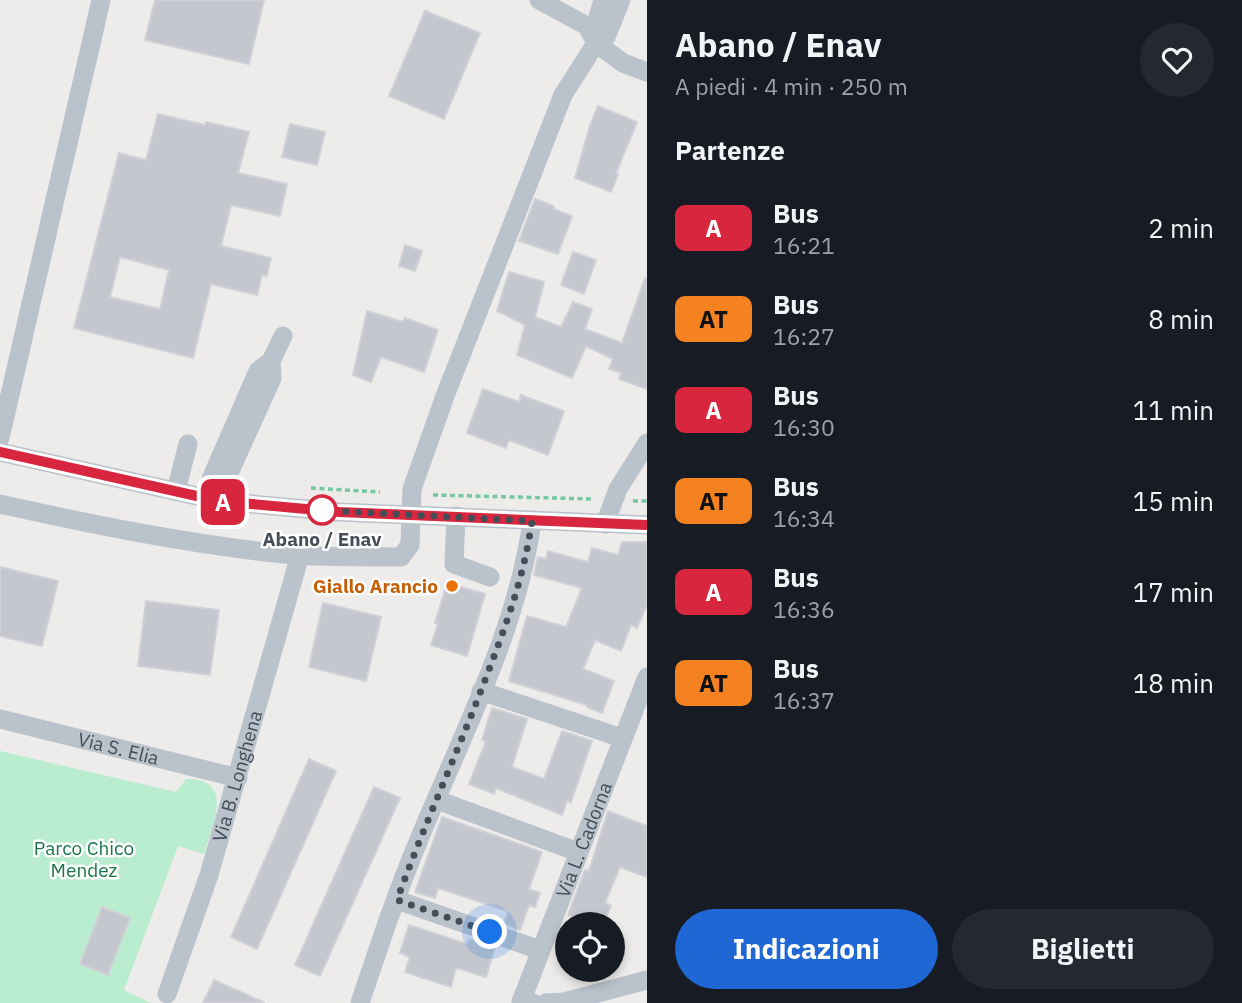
<!DOCTYPE html>
<html lang="it">
<head>
<meta charset="utf-8">
<style>
	:root { --surface:#171b24; --page:#242831; --text:#f1f3f6; --muted:#9ea1a6; --accent:#1f67d4 }
	body { margin:0; font-family:"IBM Plex Sans",sans-serif; background:var(--page); color:var(--text); height:100vh; display:flex; flex-direction:column; font-size:26px; white-space:nowrap }
	* { box-sizing:border-box; margin:0 }
	p { font-size:23px; color:var(--muted) }
	.icon { flex:none; width:38px; height:38px; fill:none; stroke:currentColor; stroke-width:2; stroke-linecap:round; stroke-linejoin:round }
	.map { position:relative; flex:1; overflow:hidden }
	.panel { display:flex; flex-direction:column; background:var(--surface); width:595px }
	.panel>* { flex:none }
	.badge { padding:0 14px; border-radius:10px; font-size:24px; line-height:46px }
	.buttons { position:absolute; left:555px; top:912px; display:grid; gap:14px }
	.buttons a { display:grid; place-items:center; width:70px; height:70px; border-radius:50%; background:var(--surface); box-shadow:0 4px 10px #0003; font-size:35px }
	.you { position:absolute; width:35px; height:35px; margin:-18px; border:5px solid #fff; border-radius:50%; background:#1a73e8; box-shadow:0 0 0 10px #1a73e833 }
	.map>.badge { position:absolute; translate:-50% -50%; box-shadow:0 0 0 4px #fff }
	h2 { padding:0 28px; font-size:26px; line-height:63px }
	.round { display:grid; place-items:center; flex:none; width:74px; height:74px; border-radius:37px; background:var(--page) }
	.head { display:flex; align-items:center; justify-content:space-between; height:119px; padding:0 28px }
	h1 { font-size:33px; font-weight:800; line-height:52px }
	.primary-button { display:flex; gap:14px; margin-top:auto; padding:14px 28px }
	.primary-button a { flex:1; height:80px; border-radius:42px; background:var(--accent); color:#fff; font-size:28px; font-weight:800; line-height:80px; text-align:center }
	.primary-button a+a { background:var(--page); color:var(--text) }
	ul { padding:0; list-style:none }
	li { display:flex; align-items:center; gap:21px; height:91px; padding:0 28px }
	li div { flex:1 }
	li b { display:block; font-size:26px }
	li em { font-style:normal }
	li .badge { min-width:77px; font-weight:700; text-align:center }
	main { display:flex; flex:1; min-height:0 }
	.map>svg:first-child { display:block }
	.green { fill:#baeccf }
	.building { fill:#c5c7ce; stroke:#d0d1d7; stroke-width:2; fill-rule:evenodd }
	.lines { fill:none; stroke-linecap:round; stroke-linejoin:round }
	.path { stroke:#74c8a2; stroke-width:3.5; stroke-dasharray:5 3.5; stroke-linecap:butt }
	.minor { stroke:#bac2cb; stroke-width:19 }
	.line-casing { stroke:#fff; stroke-width:16 }
	.line { stroke:#d7263d; stroke-width:10 }
	.walk { stroke:#454e58; stroke-width:7; stroke-dasharray:0 12.6 }
	.stop-dot { fill:#fff; stroke:#d7263d; stroke-width:3.5 }
	.food-dot { fill:#e8710a; stroke:#fff; stroke-width:2.5 }
	.labels { text-anchor:middle; dominant-baseline:central; stroke-width:5; stroke-linejoin:round; paint-order:stroke }
	.stop-label { font-size:19px; font-weight:bold; fill:#454e58; stroke:#fff }
	.food-label { font-size:19px; font-weight:bold; fill:#c56008; stroke:#fff; text-anchor:end }
	.street-label { font-size:19px; fill:#454e58; stroke:#fff }
	.park-label { font-size:19px; fill:#19754b; stroke:#fff }
</style>
</head>
<body>
<main>
<div class="map">
<svg width="647" height="1003" viewBox="0 0 647 1003">
	<rect width="100%" height="100%" fill="#eeebeb"/>
	<path class="green" d="M0 751 176 792 186 779C236 778 212 825 204 854L178 846 124 990 151 1003H0Z"/>
	<g class="building">
		<path d="M155 0H264L249 64 145 40Z"/>
		<path d="M425 11 480 33 444 119 389 96Z"/>
		<path d="M598 106 637 122 616 173 618 174 611 192 575 178 590 125Z"/>
		<path d="M158 114 205 125 206 122 249 132 238 173 287 184 280 216 231 205 221 246 271 258 267 276 262 275 257 295 211 284 193 358 74 328 119 153 146 160ZM120 257 169 270 160 309 110 297Z"/>
		<path d="M290 124 325 132 317 165 282 157Z"/>
		<path d="M535 199 554 206 553 209 572 216 558 254 519 241Z"/>
		<path d="M405 245 422 251 415 271 399 266Z"/>
		<path d="M573 252 596 260 584 294 561 285Z"/>
		<path d="M509 272 544 282 535 317 561 327 573 302 592 309 585 329 622 343 645 278 647 279V389L619 379 621 373 609 369 613 359 586 346 572 378 517 355 525 325 497 311Z"/>
		<path d="M367 311 403 322 405 318 438 330 424 372 381 357 371 382 353 375Z"/>
		<path d="M483 389 519 402 521 395 564 411 548 455 509 440 506 448 467 433Z"/>
		<path d="M622 542H647V605L637 628 631 625 621 651 595 640 583 669 614 681 602 713 587 707V705L509 681 527 616 566 627 582 588 534 575 538 557 546 559 548 551 588 562 592 548 618 555Z"/>
		<path d="M0 567 58 581 42 646 0 636Z"/>
		<path d="M447 583 485 594 467 656 431 645 438 624 435 623Z"/>
		<path d="M146 601 219 610 210 675 138 666Z"/>
		<path d="M323 603 381 617 366 681 309 667Z"/>
		<path d="M492 708 527 719 512 767 544 779 562 731 592 741 571 802 567 801 562 815 496 788 494 794 469 784 486 741 482 740Z"/>
		<path d="M309 759 336 771 257 949 231 937Z"/>
		<path d="M374 787 400 798 320 976 295 965Z"/>
		<path d="M608 811 647 826V877L620 867 605 903 611 906 603 924H589L568 915 585 870 589 871Z"/>
		<path d="M442 817 542 852 529 889 540 893 535 907 529 905 520 930 504 924 508 911 438 888 435 898 415 892Z"/>
		<path d="M102 907 130 918 108 975 80 964Z"/>
		<path d="M409 925 467 944 469 939 495 947 486 977 456 968 451 987 405 972 410 957 400 953Z"/>
		<path d="M214 980 265 1003H203Z"/>
	</g>
	<g class="lines">
		<g class="path">
			<path d="M311 488 380 492"/>
			<path d="M433 495 594 499"/>
			<path d="M633 501H647"/>
		</g>
		<g class="minor">
			<path d="M539 0 587 26 596 43 623 63 647 72"/>
			<path d="M596 42 598 17 603 0"/>
			<path d="M0 438 101 0"/>
			<path d="M0 452 219 501 339 512 647 525"/>
			<path d="M176 491 188 444"/>
			<path d="M205 498 211 479 258 371 271 361 283 336"/>
			<path d="M219 501 225 482 272 378 271 361"/>
			<path d="M0 504C94 525 188 544 284 554 322 558 362 556 401 557L410 545 412 489 445 396 563 95 596 43 606 37 621 0"/>
			<path d="M456 516 454 564 490 577"/>
			<path d="M605 524 618 489 647 443"/>
			<path d="M481 691 622 738"/>
			<path id="s1" d="M0 719 238 778"/>
			<path d="M437 800 578 852"/>
			<path d="M397 900 540 950"/>
			<path id="s2" d="M167 994 209 875 300 555"/>
			<path d="M360 1003C378 949 396 894 418 842 460 739 517 632 532 521"/>
			<path id="s3" d="M533 1003 521 1002 647 677"/>
			<path d="M545 1003 564 1002 647 980"/>
		</g>
	</g>
	<g class="lines">
		<defs>
			<path id="line" d="M0 452 219 501 339 512 647 525"/>
		</defs>
		<use href="#line" class="line-casing"/>
		<use href="#line" class="line"/>
		<path class="walk" d="M322 510H315L532 521C523 581 506 625 485 680 457 754 424 825 397 900L490 932"/>
	</g>
	<circle class="stop-dot" cx="322" cy="510" r="14"/>
	<circle class="food-dot" cx="452" cy="586" r="7"/>
	<g class="labels">
		<g class="stop-label">
			<text x="322" y="539">Abano / Enav</text>
		</g>
		<g class="food-label">
			<text x="438" y="586">Giallo Arancio</text>
		</g>
		<g class="street-label">
			<text stroke="none"><textPath href="#s1" startOffset="122">Via S. Elia</textPath></text>
			<text stroke="none"><textPath href="#s2" startOffset="229">Via B. Longhena</textPath></text>
			<text stroke="none"><textPath href="#s3" startOffset="186">Via L. Cadorna</textPath></text>
		</g>
		<g class="park-label">
			<text x="84" y="848">Parco Chico<tspan x="84" dy="22">Mendez</tspan></text>
		</g>
	</g>
</svg>
<div class="buttons">
<a><svg class="icon" aria-label="locate" viewBox="0 0 24 24"><circle cx="12" cy="12" r="6"/><path d="M12 2v4M12 18v4M2 12h4M18 12h4"/></svg></a>
</div>
<div class="you" style="left:490px;top:932px"></div>
<b class="badge" style="left:223px;top:502px;background:#d7263d;color:#fff">A</b>
</div>
<section class="panel">
<div class="head"><div><h1>Abano / Enav</h1><p>A piedi · 4 min · 250 m</p></div><a class="round"><svg class="icon" aria-label="heart" viewBox="0 0 24 24"><path d="M12 20l-8-8c-3-5 5-10 8-4 3-6 11-1 8 4z"/></svg></a></div>
<h2>Partenze</h2>
<ul>
<li><span class="badge" style="background:#d7263d;color:#fff">A</span><div><b>Bus</b><p>16:21</p></div><em>2 min</em></li>
<li><span class="badge" style="background:#f58220;color:#111">AT</span><div><b>Bus</b><p>16:27</p></div><em>8 min</em></li>
<li><span class="badge" style="background:#d7263d;color:#fff">A</span><div><b>Bus</b><p>16:30</p></div><em>11 min</em></li>
<li><span class="badge" style="background:#f58220;color:#111">AT</span><div><b>Bus</b><p>16:34</p></div><em>15 min</em></li>
<li><span class="badge" style="background:#d7263d;color:#fff">A</span><div><b>Bus</b><p>16:36</p></div><em>17 min</em></li>
<li><span class="badge" style="background:#f58220;color:#111">AT</span><div><b>Bus</b><p>16:37</p></div><em>18 min</em></li>
</ul>
<div class="primary-button"><a>Indicazioni</a><a>Biglietti</a></div>
</section>
</main>
</body>
</html>
